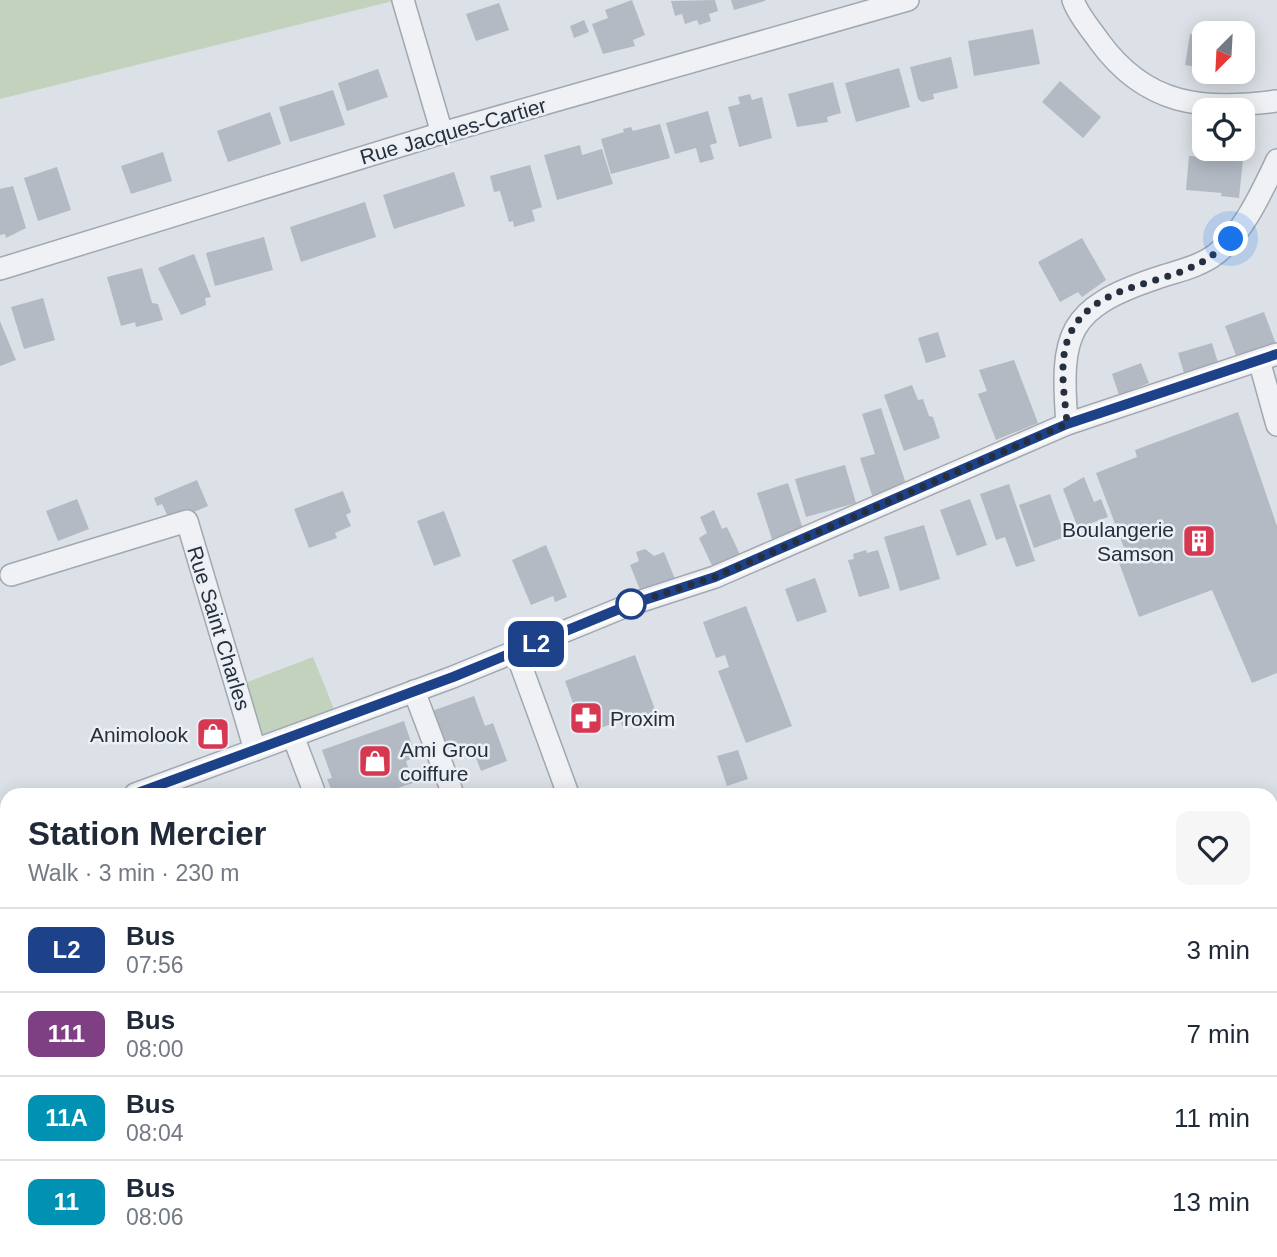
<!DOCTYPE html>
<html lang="en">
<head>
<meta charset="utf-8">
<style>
	:root { --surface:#fff; --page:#f6f6f7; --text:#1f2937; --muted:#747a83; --line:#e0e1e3 }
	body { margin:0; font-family:Arial,sans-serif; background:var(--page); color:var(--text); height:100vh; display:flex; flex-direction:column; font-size:26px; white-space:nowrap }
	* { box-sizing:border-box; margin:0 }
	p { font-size:23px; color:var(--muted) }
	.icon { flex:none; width:38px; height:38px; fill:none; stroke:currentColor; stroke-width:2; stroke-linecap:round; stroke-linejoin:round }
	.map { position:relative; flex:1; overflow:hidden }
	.details { position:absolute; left:0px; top:788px; width:1278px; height:471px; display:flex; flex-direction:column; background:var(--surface); border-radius:21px 21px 0 0; box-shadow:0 4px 18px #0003 }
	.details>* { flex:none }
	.badge { padding:0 14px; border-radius:10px; font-size:24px; line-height:46px }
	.needle { width:46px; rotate:204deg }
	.buttons { position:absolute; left:1192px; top:21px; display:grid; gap:14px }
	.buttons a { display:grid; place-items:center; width:63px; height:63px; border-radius:14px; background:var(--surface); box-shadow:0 4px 18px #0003; font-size:35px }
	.you { position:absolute; width:35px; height:35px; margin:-18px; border:5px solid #fff; border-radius:50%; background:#1a73e8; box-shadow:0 0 0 10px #1a73e833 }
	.map>.badge { position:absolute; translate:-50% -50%; box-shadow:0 0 0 4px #fff }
	.round { display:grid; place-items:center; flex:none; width:74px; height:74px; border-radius:14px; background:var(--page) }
	.headline { display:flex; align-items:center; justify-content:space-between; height:119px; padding:0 28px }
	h1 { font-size:33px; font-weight:600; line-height:52px }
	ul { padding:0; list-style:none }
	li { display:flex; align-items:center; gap:21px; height:84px; padding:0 28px; border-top:2px solid var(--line) }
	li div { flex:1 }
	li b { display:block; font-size:26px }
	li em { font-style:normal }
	li .badge { min-width:77px; font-weight:700; text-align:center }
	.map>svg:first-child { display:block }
	.green { fill:#c2d2bd }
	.building { fill:#b3bac4 }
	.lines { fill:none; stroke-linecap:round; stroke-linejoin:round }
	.minor-casing { stroke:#a1a8b1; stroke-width:24 }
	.minor { stroke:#eff1f5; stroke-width:21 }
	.line-casing { stroke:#fff; stroke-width:16 }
	.line { stroke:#1e4289; stroke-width:10 }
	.walk { stroke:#252f3e; stroke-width:7; stroke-dasharray:0 12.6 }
	.stop-dot { fill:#fff; stroke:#1e4289; stroke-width:3.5 }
	.labels { text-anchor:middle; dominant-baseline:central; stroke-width:5; stroke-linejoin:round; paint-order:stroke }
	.street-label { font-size:21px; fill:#252f3e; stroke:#ecf0f5 }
	.poi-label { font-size:21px; fill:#252f3e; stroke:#ecf0f5; text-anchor:end }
</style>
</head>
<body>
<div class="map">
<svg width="1277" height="1257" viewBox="0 0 1277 1257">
	<rect width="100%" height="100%" fill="#dce1e7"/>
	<g class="green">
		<path d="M0 0H397L0 99Z"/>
		<path d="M313 657 338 719 255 750 237 686Z"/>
	</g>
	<g class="building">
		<path d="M632 0 645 35 633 40 635 46 603 54 592 24 608 18 605 10Z"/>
		<path d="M715 0 718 11 709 14 711 21 699 25 697 20 685 24 682 14 675 16 671 1Z"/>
		<path d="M731 0H765V1L734 10Z"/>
		<path d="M499 3 509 30 476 41 466 14Z"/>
		<path d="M584 20 589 32 574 38 570 26Z"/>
		<path d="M1033 29 1040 64 974 76 968 41Z"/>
		<path d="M1190 34 1204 36V68L1185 65Z"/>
		<path d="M951 57 958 88 933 94 934 99 922 102 918 99 910 67Z"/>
		<path d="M899 68 910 107 856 122 845 83Z"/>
		<path d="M378 69 388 97 347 111 338 83Z"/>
		<path d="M1060 81 1101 117 1083 138 1042 102Z"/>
		<path d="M833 82 841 113 827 117 828 122 797 127 788 94Z"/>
		<path d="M333 90 345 125 290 142 279 107Z"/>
		<path d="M750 94 752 100 762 97 772 138 739 147 728 107 740 104 738 97Z"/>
		<path d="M708 111 717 143 710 145 714 159 700 163 696 148 675 154 666 123Z"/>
		<path d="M270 112 281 144 228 162 217 131Z"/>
		<path d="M660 124 670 158 611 174 601 139 624 132 623 129 631 127 633 131Z"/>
		<path d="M580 145 582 155 602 149 613 184 557 200 544 155Z"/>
		<path d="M163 152 172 181 131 194 121 166Z"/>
		<path d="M1203 154 1243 160 1239 198 1221 196 1222 193 1186 190 1189 156 1203 157Z"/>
		<path d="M530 165 542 207 532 210 535 221 514 227 513 221 509 222 500 191 494 192 490 176Z"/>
		<path d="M57 167 71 210 38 221 24 178Z"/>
		<path d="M454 172 465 206 394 229 383 195Z"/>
		<path d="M13 186 26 228 6 238 5 234 0 235V189Z"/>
		<path d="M365 202 376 237 301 262 290 227Z"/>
		<path d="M264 237 273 270 215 286 206 253Z"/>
		<path d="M1082 238 1106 280 1082 297 1078 292 1060 302 1038 262Z"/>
		<path d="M194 254 211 297 205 298 206 305 181 315 158 268Z"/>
		<path d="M142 268 152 303 158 304 163 320 136 327 135 322 121 326 107 277Z"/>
		<path d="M43 298 55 340 24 349 11 307Z"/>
		<path d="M1264 312 1276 344 1237 358 1225 326Z"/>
		<path d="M0 321 16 360 0 366Z"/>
		<path d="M938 332 946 357 926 363 918 338Z"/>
		<path d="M1212 343 1218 363 1184 373 1178 353Z"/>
		<path d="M1014 360 1038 423 996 440 978 394 987 391 979 370Z"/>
		<path d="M1141 363 1149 383 1119 395 1112 374Z"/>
		<path d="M912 385 918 400 923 399 929 416 933 417 940 438 904 451 884 395Z"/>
		<path d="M881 408 907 487 873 498 860 458 875 454 862 414Z"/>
		<path d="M1238 412 1277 526V673L1252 683 1212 590 1139 617 1118 560 1127 556 1096 473 1137 457 1135 450Z"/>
		<path d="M845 465 856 503 806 517 795 479Z"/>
		<path d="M1084 477 1094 502 1101 499 1108 517 1078 528 1063 489Z"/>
		<path d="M197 480 208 506 182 517H168L162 504 157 506 154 498Z"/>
		<path d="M788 483 804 532 773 542 757 493Z"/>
		<path d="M1009 484 1035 561 1016 567 1005 537 996 540 980 494Z"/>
		<path d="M343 491 351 512 346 515 351 526 335 533 337 538 309 548 294 509Z"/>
		<path d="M1050 494 1065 537 1034 548 1019 505Z"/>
		<path d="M77 499 89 529 58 541 46 511Z"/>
		<path d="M970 499 987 545 957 556 940 510Z"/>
		<path d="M714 510 722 529 727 527 744 563 717 576 699 538 707 533 700 517Z"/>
		<path d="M444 511 461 556 434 566 417 521Z"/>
		<path d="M924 525 940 579 900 591 884 537Z"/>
		<path d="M546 545 567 597 555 602 553 596 531 605 512 560Z"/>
		<path d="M645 549 654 556 664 552 677 584 643 597 630 565 639 561 636 552Z"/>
		<path d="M866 550 867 553 878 550 890 588 859 597 848 560 854 559 853 554Z"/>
		<path d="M815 578 827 612 797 622 785 589Z"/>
		<path d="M746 606 792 726 746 743 718 671 729 667 725 655 716 658 703 622Z"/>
		<path d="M635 655 657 715 623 727 620 721 584 734 565 681Z"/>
		<path d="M474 696 485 726 493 723 507 761 481 771 472 747 449 755 432 711Z"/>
		<path d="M404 721 416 757 406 761 413 783 380 794H333L327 779 332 778 322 750Z"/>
		<path d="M738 750 748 779 727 786 717 756Z"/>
		<path d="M3 993H7V1025L4 1026 0 1022V994Z"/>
		<path d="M1277 993V1031L1270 1016V996Z"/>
		<path d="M1277 1217V1257H1166L1181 1251H1270V1220Z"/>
		<path d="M71 1251H119L121 1257H73Z"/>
		<path d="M252 1251H292L294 1257H252Z"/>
		<path d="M350 1251H373V1252L352 1257Z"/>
		<path d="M424 1251H452L454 1257H410Z"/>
		<path d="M537 1251H563L565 1257H539Z"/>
		<path d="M648 1251H687L689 1257H650Z"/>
		<path d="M769 1251H794V1252L771 1257Z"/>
		<path d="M842 1251H878L881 1257H844Z"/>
		<path d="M889 1251H921L924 1257H891Z"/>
		<path d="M935 1251H963L964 1252 937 1257Z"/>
	</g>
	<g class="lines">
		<defs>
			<g id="minor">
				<path d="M403 0 442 133"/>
				<path d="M1073 0C1078 15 1090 28 1099 41 1146 106 1203 111 1277 101"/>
				<path d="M0 269 442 133 908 0"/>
				<path d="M1259 360 1277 425"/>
				<path d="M1067 424C1060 333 1067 308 1157 278 1178 271 1199 267 1216 254 1244 232 1262 191 1277 160"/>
				<path d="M11 575 187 521 255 750"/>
				<path d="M516 652 568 794"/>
				<path d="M414 691 453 794"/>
				<path d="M293 736 315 794"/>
				<path d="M135 794 453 677 629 605 715 577 1067 424 1277 354"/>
				<path d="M0 839 7 837"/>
				<path d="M0 874 7 893"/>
				<path d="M1270 952 1277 950"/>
				<path d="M1270 1170 1277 1168"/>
				<path d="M140 1251 142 1257"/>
				<path d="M322 1251 325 1257"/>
				<path d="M483 1251 485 1257"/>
				<path d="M734 1251 736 1257"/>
				<path d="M1010 1257 1031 1251"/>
			</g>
		</defs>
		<use href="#minor" class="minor-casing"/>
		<use href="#minor" class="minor"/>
	</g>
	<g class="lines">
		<defs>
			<path id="line" d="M135 794 453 677 629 605 715 577 1067 424 1277 354"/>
		</defs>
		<use href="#line" class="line-casing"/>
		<use href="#line" class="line"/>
		<path class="walk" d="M631 604 715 577 1067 424C1065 396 1057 359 1071 332 1094 287 1152 286 1192 267 1208 260 1220 250 1231 239"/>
	</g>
	<defs>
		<symbol id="building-square" viewBox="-11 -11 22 22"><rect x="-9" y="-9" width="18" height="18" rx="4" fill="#d63852" stroke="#ecf0f5"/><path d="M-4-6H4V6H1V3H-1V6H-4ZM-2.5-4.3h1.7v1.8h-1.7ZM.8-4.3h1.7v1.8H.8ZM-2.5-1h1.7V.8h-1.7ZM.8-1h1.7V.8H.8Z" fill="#fff"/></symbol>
		<symbol id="pharmacy-square" viewBox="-11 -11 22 22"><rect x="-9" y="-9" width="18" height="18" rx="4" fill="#d63852" stroke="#ecf0f5"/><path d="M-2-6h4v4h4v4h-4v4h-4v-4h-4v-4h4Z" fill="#fff"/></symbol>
		<symbol id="shop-square" viewBox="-11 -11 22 22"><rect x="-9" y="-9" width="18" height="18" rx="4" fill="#d63852" stroke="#ecf0f5"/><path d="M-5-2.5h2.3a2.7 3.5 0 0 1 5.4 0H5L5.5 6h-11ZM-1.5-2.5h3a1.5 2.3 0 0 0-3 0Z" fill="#fff"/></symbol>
	</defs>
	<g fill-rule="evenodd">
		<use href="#building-square" x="1180" y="522" width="38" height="38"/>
		<use href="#pharmacy-square" x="567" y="699" width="38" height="38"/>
		<use href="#shop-square" x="194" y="715" width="38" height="38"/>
		<use href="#shop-square" x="356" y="742" width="38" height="38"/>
	</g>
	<circle class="stop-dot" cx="631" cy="604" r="14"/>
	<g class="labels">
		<g class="street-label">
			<text transform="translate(453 131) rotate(-16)">Rue Jacques-Cartier</text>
			<text transform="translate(219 628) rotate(73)">Rue Saint Charles</text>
		</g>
		<g class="poi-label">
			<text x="1174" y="529">Boulangerie<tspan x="1174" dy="24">Samson</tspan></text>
			<text x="610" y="718" text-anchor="start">Proxim</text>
			<text x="188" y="734">Animolook</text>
			<text x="400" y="749" text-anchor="start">Ami Grou<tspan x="400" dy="24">coiffure</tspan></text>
		</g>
	</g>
</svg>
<div class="buttons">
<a><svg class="needle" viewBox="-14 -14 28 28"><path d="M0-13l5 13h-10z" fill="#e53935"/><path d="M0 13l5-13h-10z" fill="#747a83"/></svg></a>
<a><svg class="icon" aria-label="locate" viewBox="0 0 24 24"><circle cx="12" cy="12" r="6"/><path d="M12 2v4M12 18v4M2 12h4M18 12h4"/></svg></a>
</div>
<div class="you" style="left:1231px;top:239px"></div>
<b class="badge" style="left:536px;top:644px;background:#1e4289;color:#fff">L2</b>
<section class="details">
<div class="headline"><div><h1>Station Mercier</h1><p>Walk · 3 min · 230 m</p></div><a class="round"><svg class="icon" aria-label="heart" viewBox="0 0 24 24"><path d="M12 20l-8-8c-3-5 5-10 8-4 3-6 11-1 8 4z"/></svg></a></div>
<ul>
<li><span class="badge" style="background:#1e4289;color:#fff">L2</span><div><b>Bus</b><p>07:56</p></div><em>3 min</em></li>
<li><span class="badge" style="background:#7e4082;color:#fff">111</span><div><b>Bus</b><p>08:00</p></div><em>7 min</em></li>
<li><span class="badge" style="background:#0091b3;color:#fff">11A</span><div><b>Bus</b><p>08:04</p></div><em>11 min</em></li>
<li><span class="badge" style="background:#0091b3;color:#fff">11</span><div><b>Bus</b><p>08:06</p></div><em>13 min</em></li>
</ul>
</section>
</div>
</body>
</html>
